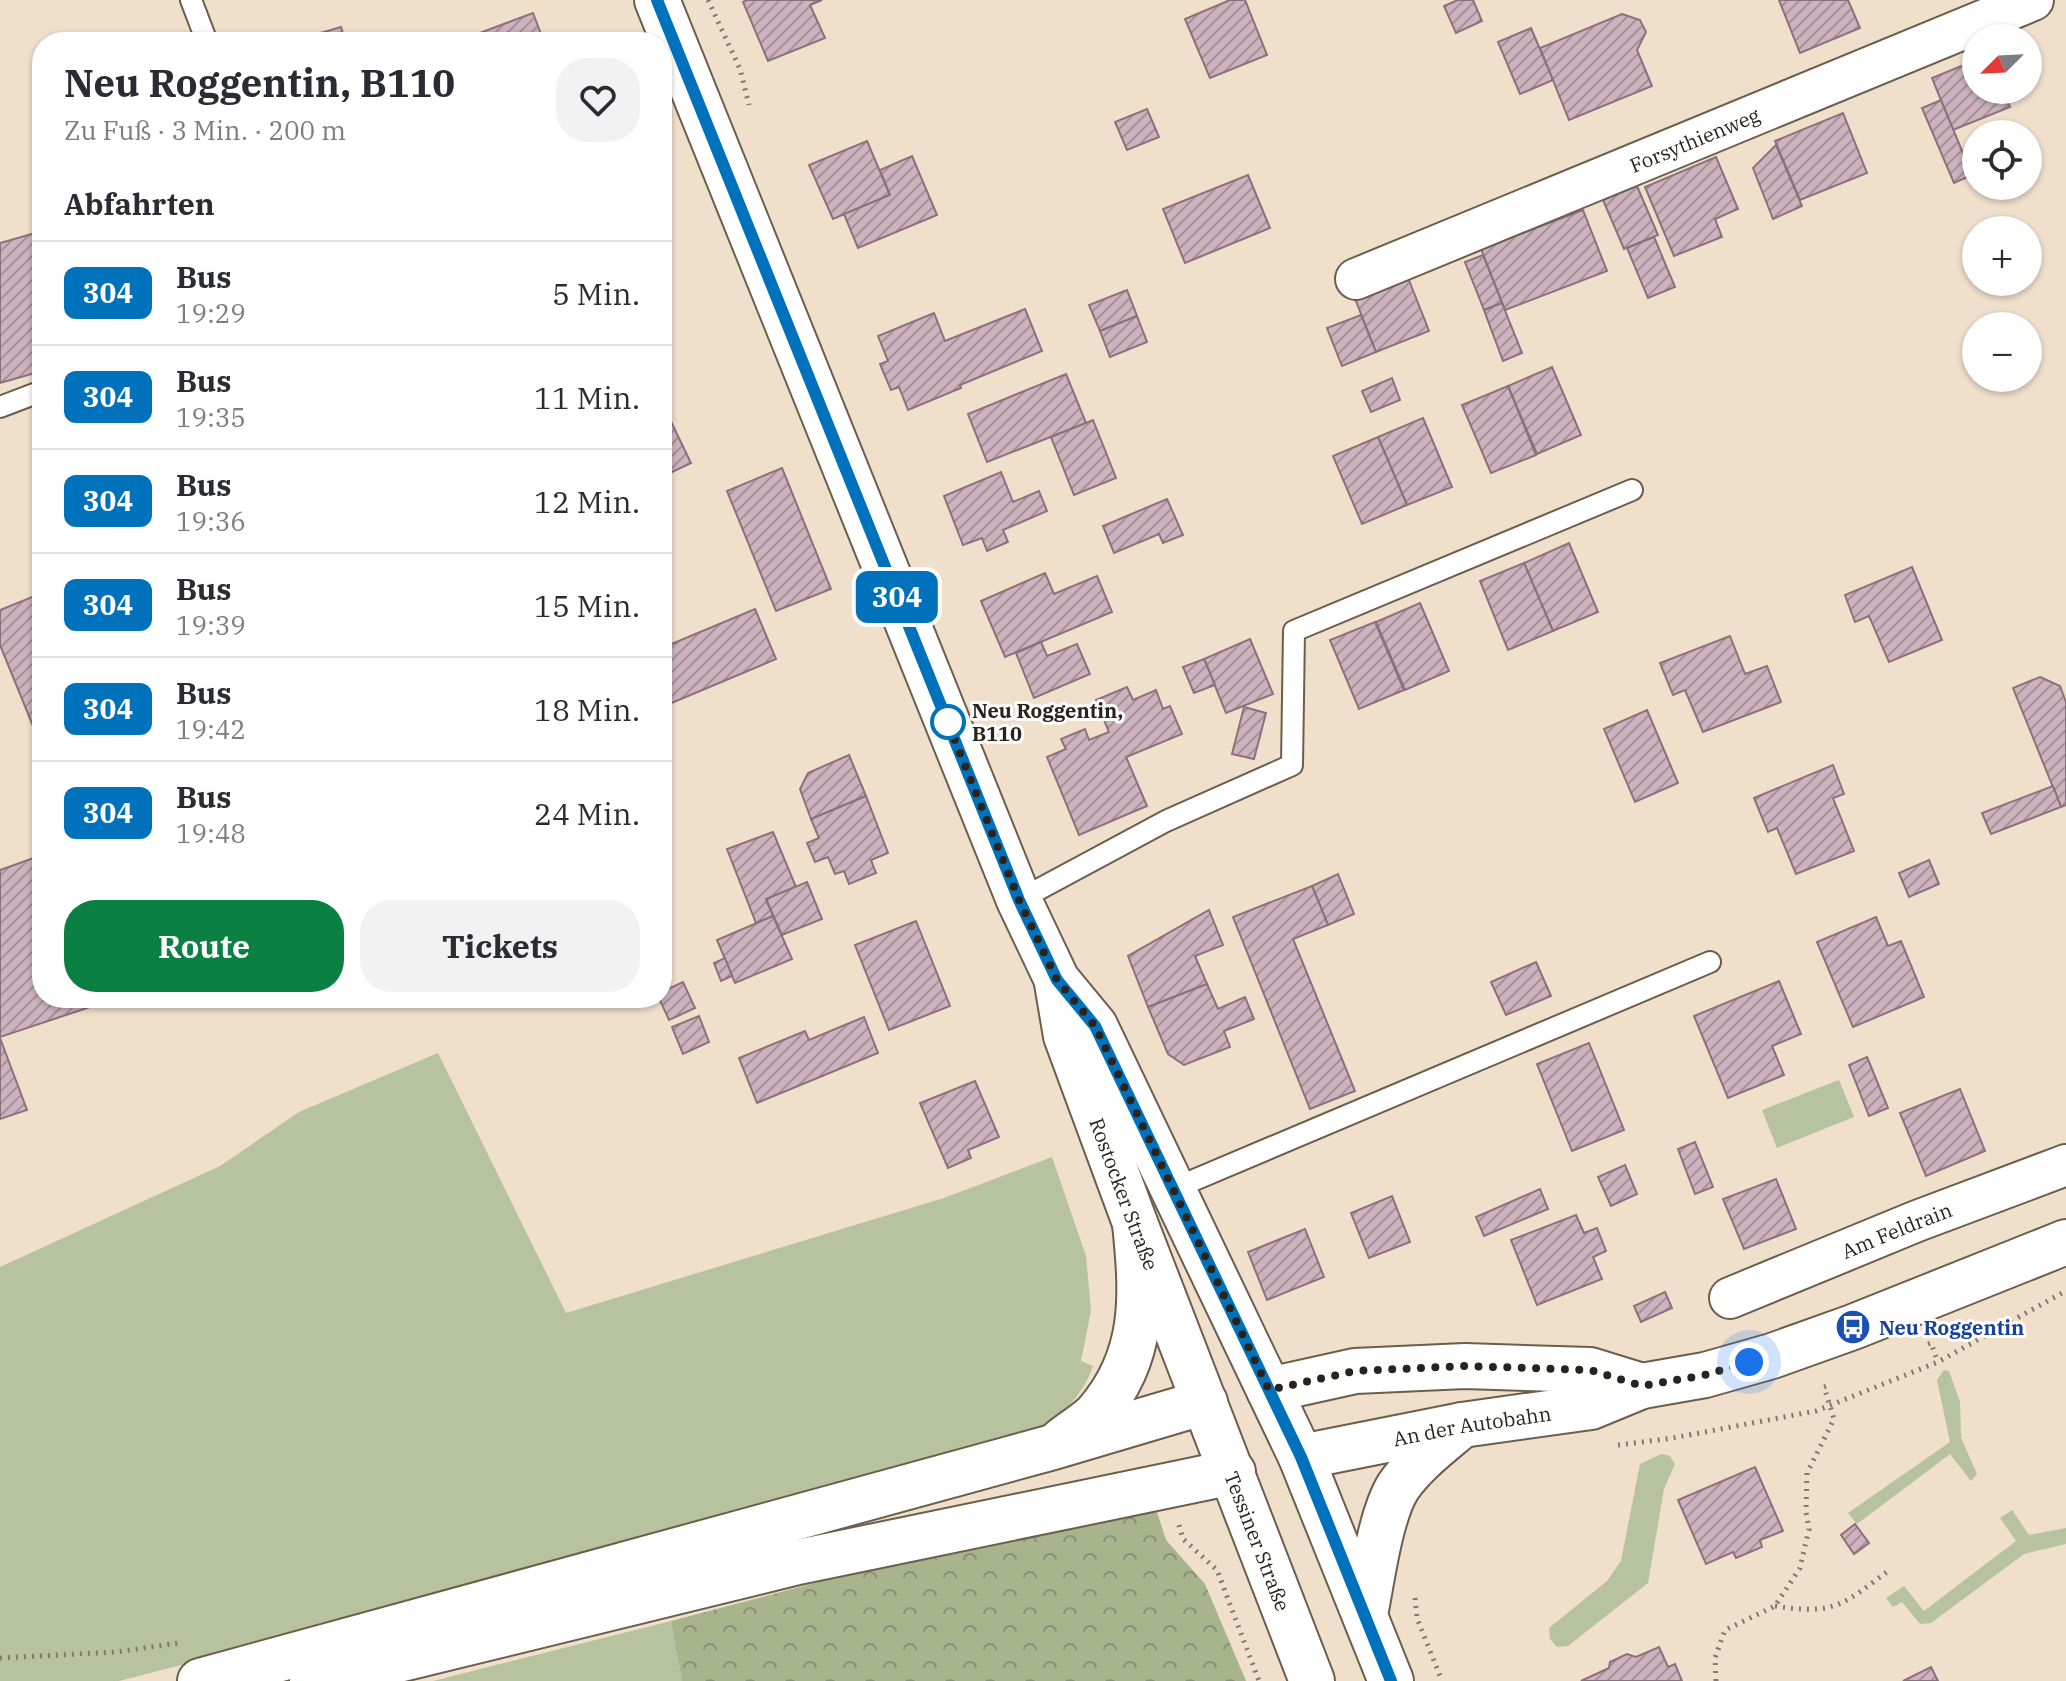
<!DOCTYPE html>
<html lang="de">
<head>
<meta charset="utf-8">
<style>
	:root { --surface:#fff; --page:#f2f2f3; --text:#2b2b33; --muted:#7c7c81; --line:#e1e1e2; --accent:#0b8043 }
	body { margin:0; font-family:"IBM Plex Serif",serif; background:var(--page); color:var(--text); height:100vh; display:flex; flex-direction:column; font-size:30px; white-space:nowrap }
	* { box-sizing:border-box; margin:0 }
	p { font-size:26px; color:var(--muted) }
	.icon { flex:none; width:44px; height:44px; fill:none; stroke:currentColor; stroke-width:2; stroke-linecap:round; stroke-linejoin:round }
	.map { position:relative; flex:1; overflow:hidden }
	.side { position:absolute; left:32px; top:32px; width:640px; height:976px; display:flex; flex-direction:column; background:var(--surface); border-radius:32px; box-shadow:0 2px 6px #0004 }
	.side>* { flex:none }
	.badge { padding:0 16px; border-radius:12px; font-size:28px; line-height:52px }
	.needle { width:52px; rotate:246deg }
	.controls { position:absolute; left:1962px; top:24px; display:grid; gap:16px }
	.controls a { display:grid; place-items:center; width:80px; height:80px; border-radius:50%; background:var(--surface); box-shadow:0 2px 6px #0004; font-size:40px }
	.you { position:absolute; width:40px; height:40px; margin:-20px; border:6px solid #fff; border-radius:50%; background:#1a73e8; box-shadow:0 0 0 12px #1a73e833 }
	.map>.badge { position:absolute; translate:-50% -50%; box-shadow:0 0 0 4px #fff }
	h2 { padding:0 32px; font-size:30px; line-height:72px }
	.round { display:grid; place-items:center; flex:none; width:84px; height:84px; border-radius:32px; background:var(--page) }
	.summary { display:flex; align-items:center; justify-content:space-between; height:136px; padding:0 32px }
	h1 { font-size:38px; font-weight:700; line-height:60px }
	.action { display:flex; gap:16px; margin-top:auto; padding:16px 32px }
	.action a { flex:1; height:92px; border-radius:32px; background:var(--accent); color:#fff; font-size:32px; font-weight:700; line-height:92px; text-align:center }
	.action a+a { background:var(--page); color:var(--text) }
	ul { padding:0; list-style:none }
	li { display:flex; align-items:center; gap:24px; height:104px; padding:0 32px; border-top:2px solid var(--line) }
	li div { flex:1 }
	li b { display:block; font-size:30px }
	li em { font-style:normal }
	li .badge { min-width:88px; font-weight:700; text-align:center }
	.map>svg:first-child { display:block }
	.green { fill:#b7c39e }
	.forest { fill:url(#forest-crowns) }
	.building { fill:url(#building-hatch); stroke:#8a727d; stroke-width:2 }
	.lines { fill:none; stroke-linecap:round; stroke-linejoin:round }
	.lane-casing { stroke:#6c5e4c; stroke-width:24 }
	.street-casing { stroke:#6c5e4c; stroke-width:44 }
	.secondary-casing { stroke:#6c5e4c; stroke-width:48 }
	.primary-casing { stroke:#6c5e4c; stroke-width:48 }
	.highway-casing { stroke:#6c5e4c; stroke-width:48 }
	.path { stroke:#83786a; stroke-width:5; stroke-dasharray:2 6; stroke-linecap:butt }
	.lane { stroke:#fff; stroke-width:20 }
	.street { stroke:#fff; stroke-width:40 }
	.secondary { stroke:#fff; stroke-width:44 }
	.primary { stroke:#fff; stroke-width:44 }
	.highway { stroke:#fff; stroke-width:44 }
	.line-casing { stroke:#fff; stroke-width:18 }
	.line { stroke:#0072bc; stroke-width:12 }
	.walk { stroke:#29231b; stroke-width:8; stroke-dasharray:0 14.4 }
	.stop-dot { fill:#fff; stroke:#0072bc; stroke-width:4 }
	.labels { text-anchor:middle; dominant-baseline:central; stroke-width:6; stroke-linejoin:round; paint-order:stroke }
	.street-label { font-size:20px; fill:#29231b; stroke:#fff }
	.stop-label { font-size:20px; font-weight:bold; fill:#29231b; stroke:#fff; text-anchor:start }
	.transit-label { font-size:20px; font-weight:bold; fill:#164399; stroke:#fff; text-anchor:start }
</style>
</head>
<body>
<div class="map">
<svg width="2066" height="1681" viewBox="0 0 2066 1681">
	<defs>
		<pattern id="forest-crowns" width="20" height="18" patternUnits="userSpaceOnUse" patternTransform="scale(2)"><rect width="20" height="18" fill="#a7b48c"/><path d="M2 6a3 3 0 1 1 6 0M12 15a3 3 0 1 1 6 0" fill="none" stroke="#889272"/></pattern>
		<pattern id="building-hatch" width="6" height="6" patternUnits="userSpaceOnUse" patternTransform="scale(2)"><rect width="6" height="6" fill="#cdb3be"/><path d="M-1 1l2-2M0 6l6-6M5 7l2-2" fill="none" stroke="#a6919a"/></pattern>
	</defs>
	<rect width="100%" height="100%" fill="#f0dfcb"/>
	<g class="green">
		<path d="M438 1053 566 1313 944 1198 1052 1157 1086 1256 1091 1311 1081 1361 1093 1366C1082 1400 1051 1425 1021 1442 1000 1455 950 1465 925 1473L119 1681H0V1267L220 1166 299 1112Z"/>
		<path d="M1839 1080 1854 1117 1777 1148 1762 1110Z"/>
		<path d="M1944 1370 1949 1371 1960 1402 1961 1438 1977 1474 1971 1481 1950 1454 1857 1524 1848 1513 1950 1442 1937 1380Z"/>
		<path d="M1661 1454 1670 1456 1675 1464 1664 1489 1648 1583 1568 1646 1557 1647 1550 1639 1549 1628 1607 1581 1621 1561 1640 1464Z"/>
		<path d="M2012 1510 2029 1535 2066 1528V1544L2024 1554 1931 1623 1920 1624 1902 1602 1893 1607 1886 1598 1904 1586 1924 1611 2016 1541 2000 1518Z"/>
		<path d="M671 1621 682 1681H433Z"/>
	</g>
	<path class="forest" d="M1156 1509 1166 1540 1205 1584 1246 1681H682L671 1621 1011 1531Z"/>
	<g class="building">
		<path d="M747 0H822L810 5 825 38 768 61 743 2Z"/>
		<path d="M1230 0H1245L1267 55 1210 78 1185 19Z"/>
		<path d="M1458 0H1473L1482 21 1456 33 1444 6Z"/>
		<path d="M1779 0H1848L1860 28 1800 53Z"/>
		<path d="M533 13 544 42H456Z"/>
		<path d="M1622 14 1640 20 1646 32 1637 50 1652 86 1569 120 1540 48Z"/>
		<path d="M341 27 346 42H309L307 37Z"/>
		<path d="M1531 28 1553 80 1520 94 1498 42Z"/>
		<path d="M1976 60V90H2003L2010 107 1953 130 1932 78Z"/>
		<path d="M1941 100 1972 175 1954 183 1922 108Z"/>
		<path d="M1147 109 1159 137 1127 150 1115 122Z"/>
		<path d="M1843 113 1867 173 1800 200 1775 141Z"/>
		<path d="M867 141 890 195 833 219 809 165Z"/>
		<path d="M1776 145 1802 206 1773 219 1753 168Z"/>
		<path d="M912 156 937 215 858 248 844 214 890 195 880 170Z"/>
		<path d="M1716 157 1738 209 1715 219 1722 237 1674 256 1645 187Z"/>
		<path d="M1248 175 1270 228 1185 263 1163 209Z"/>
		<path d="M1637 186 1658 235 1624 249 1603 200Z"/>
		<path d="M1583 210 1607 271 1505 310 1481 249Z"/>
		<path d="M42 231V371L0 383V243Z"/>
		<path d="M1654 237 1675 287 1648 298 1627 248Z"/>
		<path d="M1483 255 1502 303 1484 310 1465 262Z"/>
		<path d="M1407 275 1429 331 1376 352 1354 296Z"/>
		<path d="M1127 290 1137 316 1100 331 1089 305Z"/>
		<path d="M1502 303 1522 353 1503 361 1484 310Z"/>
		<path d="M1025 309 1042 351 960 385 961 388 908 410 899 387 891 390 880 364 888 361 878 336 934 313 945 341Z"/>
		<path d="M1361 315 1376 352 1342 366 1327 328Z"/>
		<path d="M1137 316 1147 342 1110 357 1100 331Z"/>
		<path d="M1552 367 1581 435 1537 454 1508 386Z"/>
		<path d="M1066 374 1086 423 987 462 968 414Z"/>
		<path d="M1392 378 1400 400 1371 412 1362 391Z"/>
		<path d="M1508 386 1536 455 1491 473 1462 405Z"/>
		<path d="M664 407 691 463 662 477V408Z"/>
		<path d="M1423 418 1452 487 1407 505 1378 437Z"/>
		<path d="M1093 420 1116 478 1074 495 1051 437Z"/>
		<path d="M1378 437 1407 505 1362 524 1333 456Z"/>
		<path d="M782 468 831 589 776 611 727 491Z"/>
		<path d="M1001 472 1013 502 1039 491 1047 511 1003 530 1008 542 987 551 982 538 963 545 944 496Z"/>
		<path d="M1167 499 1183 535 1163 543 1159 534 1114 553 1103 526Z"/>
		<path d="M1569 543 1598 612 1553 631 1524 563Z"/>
		<path d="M1524 563 1553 631 1508 650 1480 581Z"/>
		<path d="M1912 567 1942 640 1889 662 1869 616 1855 622 1845 595Z"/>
		<path d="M1045 573 1054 594 1097 576 1112 612 1005 657 981 601Z"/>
		<path d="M42 593V748L0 645V610Z"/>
		<path d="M1420 603 1449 671 1405 690 1376 622Z"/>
		<path d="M755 609 776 659 662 707V648Z"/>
		<path d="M1375 622 1404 690 1359 709 1330 640Z"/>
		<path d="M1730 636 1745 674 1767 666 1781 702 1703 732 1685 690 1673 695 1660 663Z"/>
		<path d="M1250 639 1273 694 1226 713 1204 659Z"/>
		<path d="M1041 642 1047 656 1077 644 1090 674 1034 698 1016 653Z"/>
		<path d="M1204 659 1215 685 1194 693 1183 667Z"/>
		<path d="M2040 677 2060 686 2066 702V805L2061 807 2013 688Z"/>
		<path d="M1127 687 1133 700 1156 690 1163 709 1170 706 1182 734 1126 757 1147 806 1079 835 1047 757 1066 749 1061 739 1085 729 1089 740 1109 732 1096 700Z"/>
		<path d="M1244 707 1266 713 1254 759 1232 754Z"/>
		<path d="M1647 710 1678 783 1635 802 1604 729Z"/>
		<path d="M849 755 866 796 811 819 800 789 808 773Z"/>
		<path d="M1833 765 1844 794 1833 798 1854 851 1796 874 1777 828 1768 832 1754 798Z"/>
		<path d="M2053 786 2061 807 1991 834 1982 813Z"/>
		<path d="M866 796 888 853 871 860 876 873 849 884 844 871 835 874 828 857 815 862 807 843 819 838 811 819Z"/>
		<path d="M773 832 796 887 766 899 773 916 756 923 727 849Z"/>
		<path d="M42 855V998H117L0 1037V870Z"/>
		<path d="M1929 860 1939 884 1909 897 1899 873Z"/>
		<path d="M1338 874 1354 914 1328 925 1312 886Z"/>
		<path d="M807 882 822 919 782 935 766 899Z"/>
		<path d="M1312 886 1328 925 1293 939 1355 1091 1310 1109 1233 917Z"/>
		<path d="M1209 910 1223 945 1195 956 1207 984 1148 1007 1128 956Z"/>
		<path d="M773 916 792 959 735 983 717 940Z"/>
		<path d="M1876 917 1888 946 1901 941 1924 997 1853 1027 1817 942Z"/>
		<path d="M916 921 950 1006 889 1030 855 945Z"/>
		<path d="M725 958 732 976 721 981 714 963Z"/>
		<path d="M1536 962 1551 996 1506 1015 1491 982Z"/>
		<path d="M1779 981 1801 1034 1772 1046 1784 1075 1728 1098 1694 1016Z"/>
		<path d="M683 982 695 1008 669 1020 659 998H662V992Z"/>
		<path d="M1207 984 1218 1009 1245 997 1254 1019 1224 1031 1230 1047 1184 1065 1168 1054 1148 1007Z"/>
		<path d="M699 1016 709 1042 683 1054 672 1027Z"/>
		<path d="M864 1017 878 1053 757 1103 739 1058 805 1031 809 1040Z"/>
		<path d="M0 1038 27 1110 0 1119Z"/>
		<path d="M1589 1043 1624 1130 1572 1151 1537 1064Z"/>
		<path d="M1867 1057 1888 1108 1869 1116 1849 1065Z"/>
		<path d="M975 1081 999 1137 968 1150 971 1158 948 1168 920 1103Z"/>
		<path d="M1960 1089 1985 1151 1926 1176 1900 1113Z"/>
		<path d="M1695 1142 1713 1187 1695 1194 1678 1149Z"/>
		<path d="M1625 1165 1637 1194 1611 1206 1598 1177Z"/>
		<path d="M1776 1179 1796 1229 1744 1249 1723 1199Z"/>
		<path d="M1540 1189 1548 1209 1484 1236 1476 1217Z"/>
		<path d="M1392 1196 1410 1242 1369 1258 1351 1213Z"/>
		<path d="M1576 1215 1584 1233 1597 1228 1606 1251 1593 1257 1602 1279 1537 1305 1511 1240Z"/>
		<path d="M1305 1229 1324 1277 1267 1300 1248 1252Z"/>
		<path d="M1665 1292 1672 1308 1641 1322 1634 1306Z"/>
		<path d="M1755 1467 1783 1531 1760 1540 1762 1547 1736 1558 1733 1552 1706 1564 1678 1500Z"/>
		<path d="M1855 1524 1869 1543 1854 1554 1841 1535Z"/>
		<path d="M1659 1647 1668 1667 1675 1664 1682 1681H1581L1609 1668 1610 1662 1627 1654 1636 1657Z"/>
		<path d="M1931 1667 1938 1681H1903Z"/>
	</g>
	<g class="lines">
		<defs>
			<g id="lane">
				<path d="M191 0 207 42"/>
				<path d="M0 407 42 391"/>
				<path d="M1019 900 1166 821 1292 765 1294 631 1632 490"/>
				<path d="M1173 1189 1710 962"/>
			</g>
			<g id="street">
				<path id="s1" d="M1356 279 2033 0"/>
				<path id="s2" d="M1730 1298 1917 1221 2066 1165"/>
			</g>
			<g id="secondary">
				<path d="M1269 1390 1355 1371 1465 1366 1590 1370 1642 1386"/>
				<path id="s3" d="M1301 1457 1462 1425 1591 1407 1642 1386 1705 1375 1772 1356 1853 1327 2066 1242"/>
				<path d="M1365 1615C1372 1580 1380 1516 1398 1487 1414 1463 1440 1444 1462 1425"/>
			</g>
			<g id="primary">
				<path d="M657 0 1019 900 1057 980 1095 1026 1301 1457 1391 1681"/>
				<path id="s4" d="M1057 983 1066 1036 1135 1223 1312 1681"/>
			</g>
			<g id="highway">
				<path d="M1061 1441C1072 1432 1086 1424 1096 1414 1147 1356 1142 1293 1135 1223"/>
				<path d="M200 1681 1053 1447 1205 1402"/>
				<path d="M312 1681 798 1562 1233 1472"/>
			</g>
		</defs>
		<use href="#lane" class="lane-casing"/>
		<use href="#street" class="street-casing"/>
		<use href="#secondary" class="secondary-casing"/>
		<use href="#primary" class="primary-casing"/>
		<use href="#highway" class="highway-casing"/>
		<g class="path">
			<path d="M708 0 740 69 749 105"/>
			<path d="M1928 1344 1931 1343 1938 1362"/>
			<path d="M1618 1445 1673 1438 1816 1411 1938 1362 2062 1293"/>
			<path d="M1179 1525 1183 1539 1217 1570 1259 1681"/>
			<path d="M1415 1598 1417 1618 1442 1681"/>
			<path d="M1775 1606C1837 1616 1844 1603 1891 1569"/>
			<path d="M0 1658 116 1652 178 1643"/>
			<path d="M1716 1681 1715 1658 1725 1630 1775 1606 1800 1568 1809 1529 1806 1512 1807 1473 1834 1419 1824 1387 1830 1385"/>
		</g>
		<use href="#lane" class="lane"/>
		<use href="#street" class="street"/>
		<use href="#secondary" class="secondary"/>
		<use href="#primary" class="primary"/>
		<use href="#highway" class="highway"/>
	</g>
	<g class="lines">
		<defs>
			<path id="line" d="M657 0 1019 900 1057 980 1095 1026 1301 1457 1391 1681"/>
		</defs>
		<use href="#line" class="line-casing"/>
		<use href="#line" class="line"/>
		<path class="walk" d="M948 722 943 711 1019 900 1057 980 1095 1026 1269 1390 1355 1371 1465 1366 1590 1370 1642 1386 1705 1375 1749 1362"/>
	</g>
	<defs>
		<symbol id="bus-disc" viewBox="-11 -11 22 22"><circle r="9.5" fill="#1a4fb4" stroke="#fff"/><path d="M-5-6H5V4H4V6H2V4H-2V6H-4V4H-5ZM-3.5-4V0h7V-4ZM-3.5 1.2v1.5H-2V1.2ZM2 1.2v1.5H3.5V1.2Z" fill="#fff"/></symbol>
	</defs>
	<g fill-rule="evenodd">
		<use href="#bus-disc" x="1833" y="1307" width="40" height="40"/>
	</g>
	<circle class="stop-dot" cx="948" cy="722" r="16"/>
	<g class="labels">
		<g class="street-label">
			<text stroke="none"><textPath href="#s1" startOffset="366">Forsythienweg</textPath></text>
			<text stroke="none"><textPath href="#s4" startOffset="222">Rostocker Straße</textPath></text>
			<text stroke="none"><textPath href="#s2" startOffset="180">Am Feldrain</textPath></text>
			<text stroke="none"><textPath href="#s3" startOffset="174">An der Autobahn</textPath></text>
			<text stroke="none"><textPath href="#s4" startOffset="594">Tessiner Straße</textPath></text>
		</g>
		<g class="stop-label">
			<text x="972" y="710">Neu Roggentin,<tspan x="972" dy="23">B110</tspan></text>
		</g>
		<g class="transit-label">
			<text x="1879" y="1327">Neu Roggentin</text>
		</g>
	</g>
</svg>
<div class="controls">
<a><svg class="needle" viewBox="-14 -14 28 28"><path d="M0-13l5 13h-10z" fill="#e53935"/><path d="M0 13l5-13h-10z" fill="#7c7c81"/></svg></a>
<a><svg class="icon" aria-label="locate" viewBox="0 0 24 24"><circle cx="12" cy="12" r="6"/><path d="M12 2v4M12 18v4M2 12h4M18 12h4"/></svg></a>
<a>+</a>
<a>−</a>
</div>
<div class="you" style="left:1749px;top:1362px"></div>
<b class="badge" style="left:897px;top:597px;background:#0072bc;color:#fff">304</b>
<section class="side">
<div class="summary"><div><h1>Neu Roggentin, B110</h1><p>Zu Fuß · 3 Min. · 200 m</p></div><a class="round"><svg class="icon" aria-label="heart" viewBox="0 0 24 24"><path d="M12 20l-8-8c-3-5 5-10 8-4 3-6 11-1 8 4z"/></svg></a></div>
<h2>Abfahrten</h2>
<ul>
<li><span class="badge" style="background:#0072bc;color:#fff">304</span><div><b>Bus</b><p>19:29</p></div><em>5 Min.</em></li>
<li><span class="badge" style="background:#0072bc;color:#fff">304</span><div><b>Bus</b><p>19:35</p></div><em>11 Min.</em></li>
<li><span class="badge" style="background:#0072bc;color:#fff">304</span><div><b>Bus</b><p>19:36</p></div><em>12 Min.</em></li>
<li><span class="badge" style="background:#0072bc;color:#fff">304</span><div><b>Bus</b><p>19:39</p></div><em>15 Min.</em></li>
<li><span class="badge" style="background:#0072bc;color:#fff">304</span><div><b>Bus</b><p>19:42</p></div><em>18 Min.</em></li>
<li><span class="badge" style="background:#0072bc;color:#fff">304</span><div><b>Bus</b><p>19:48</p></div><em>24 Min.</em></li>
</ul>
<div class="action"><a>Route</a><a>Tickets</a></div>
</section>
</div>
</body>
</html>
